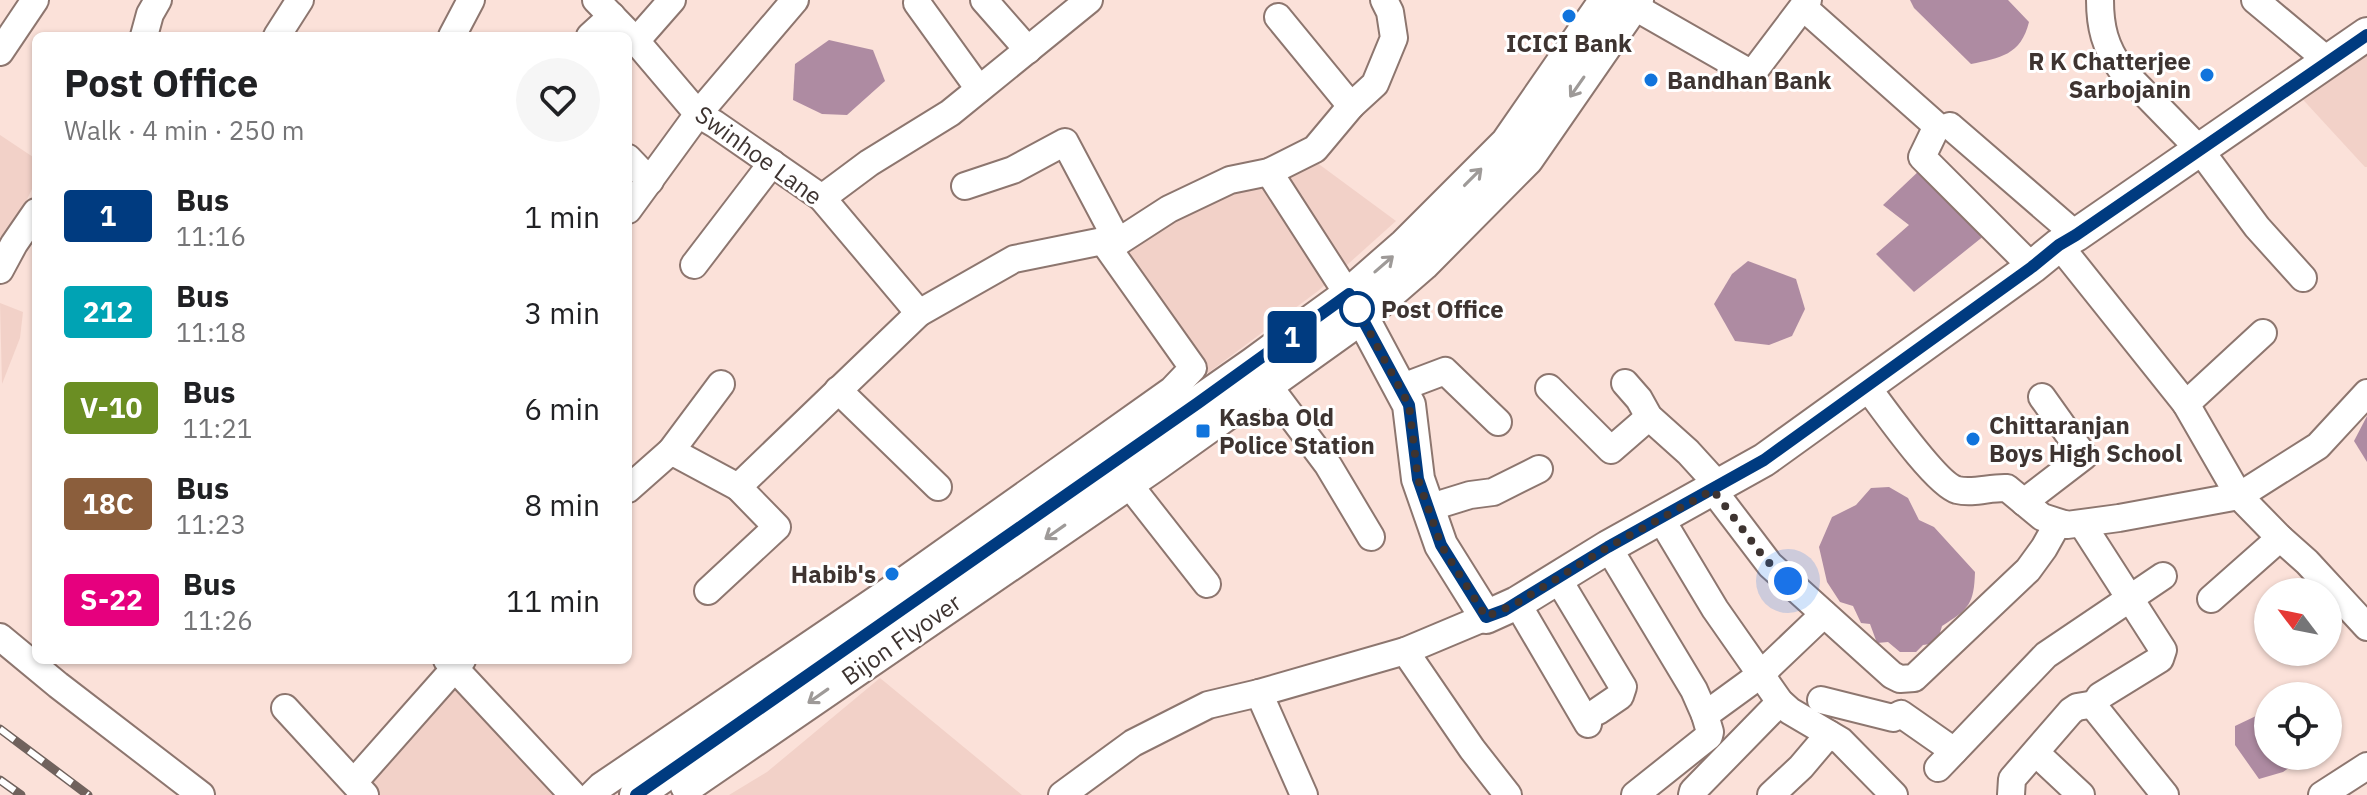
<!DOCTYPE html>
<html lang="en">
<head>
<meta charset="utf-8">
<style>
	:root { --surface:#fff; --page:#f6f6f6; --text:#202124; --muted:#757577 }
	body { margin:0; font-family:"IBM Plex Sans",sans-serif; background:var(--page); color:var(--text); height:100vh; display:flex; flex-direction:column; font-size:30px; white-space:nowrap }
	* { box-sizing:border-box; margin:0 }
	p { font-size:26px; color:var(--muted) }
	.icon { flex:none; width:44px; height:44px; fill:none; stroke:currentColor; stroke-width:2; stroke-linecap:round; stroke-linejoin:round }
	.map { position:relative; flex:1; overflow:hidden }
	.side { position:absolute; left:32px; top:32px; width:600px; height:632px; display:flex; flex-direction:column; background:var(--surface); border-radius:12px; box-shadow:0 2px 6px #0004 }
	.side>* { flex:none }
	.badge { padding:0 16px; border-radius:6px; font-size:28px; line-height:52px }
	.needle { width:52px; rotate:302deg }
	.fabs { position:absolute; left:2254px; top:578px; display:grid; gap:16px }
	.fabs a { display:grid; place-items:center; width:88px; height:88px; border-radius:50%; background:var(--surface); box-shadow:0 2px 6px #0004; font-size:40px }
	.you { position:absolute; width:40px; height:40px; margin:-20px; border:6px solid #fff; border-radius:50%; background:#1a73e8; box-shadow:0 0 0 12px #1a73e833 }
	.map>.badge { position:absolute; translate:-50% -50%; box-shadow:0 0 0 4px #fff }
	.round { display:grid; place-items:center; flex:none; width:84px; height:84px; border-radius:42px; background:var(--page) }
	.summary { display:flex; align-items:center; justify-content:space-between; height:136px; padding:0 32px }
	h1 { font-size:38px; font-weight:700; line-height:60px }
	ul { padding:0; list-style:none }
	li { display:flex; align-items:center; gap:24px; height:96px; padding:0 32px }
	li div { flex:1 }
	li b { display:block; font-size:30px }
	li em { font-style:normal }
	li .badge { min-width:88px; font-weight:700; text-align:center }
	.map>svg:first-child { display:block }
	.built { fill:#f2d1c8 }
	.water { fill:#ae8ba2 }
	.lines { fill:none; stroke-linecap:round; stroke-linejoin:round }
	.minor-casing { stroke:#8d766f; stroke-width:30 }
	.major-casing { stroke:#8d766f; stroke-width:36 }
	.minor { stroke:#fff; stroke-width:26 }
	.major { stroke:#fff; stroke-width:32 }
	.rail-casing { stroke:#70625d; stroke-width:9 }
	.rail { stroke:#fff; stroke-width:6; stroke-dasharray:18; stroke-linecap:butt }
	.oneway { stroke:#9e9a98 }
	.line-casing { stroke:#fff; stroke-width:18 }
	.line { stroke:#003b80; stroke-width:12 }
	.walk { stroke:#3e3431; stroke-width:8; stroke-dasharray:0 14.4 }
	.poi-dot { fill:#1174dc; stroke:#fff; stroke-width:3 }
	.stop-dot { fill:#fff; stroke:#003b80; stroke-width:4 }
	.labels { text-anchor:middle; dominant-baseline:central; stroke-width:6; stroke-linejoin:round; paint-order:stroke }
	.poi-label { font-size:24px; font-weight:bold; fill:#3e3431; stroke:#fff; text-anchor:start }
	.street-label { font-size:24px; fill:#3e3431; stroke:#fff }
	.stop-label { font-size:24px; font-weight:bold; fill:#3e3431; stroke:#fff; text-anchor:start }
</style>
</head>
<body>
<div class="map">
<svg width="2367" height="795" viewBox="0 0 2367 795">
	<rect width="100%" height="100%" fill="#fbe1d9"/>
	<g class="built">
		<path d="M2367 49V167H2365L2296 92Z"/>
		<path d="M0 135 36 159V181L0 254Z"/>
		<path d="M1316 162 1396 221 1318 291 1208 373 1116 249 1216 198Z"/>
		<path d="M0 303 23 312 20 338 2 384Z"/>
		<path d="M460 673 572 795H369L360 784Z"/>
		<path d="M880 678 1022 795H729L767 772Z"/>
	</g>
	<g class="water">
		<path d="M1910 0H2008L2029 22C2021 55 2000 58 1971 64L1914 8Z"/>
		<path d="M829 40 873 50 885 81 847 115 822 114 793 100 795 64Z"/>
		<path d="M1921 169 1985 235 1914 292 1876 254 1909 225 1883 205Z"/>
		<path d="M1748 261 1796 279 1805 309 1792 336 1769 345 1735 341 1714 304 1732 274Z"/>
		<path d="M2367 416V462L2354 441Z"/>
		<path d="M1889 487 1908 498 1919 520 1934 527 1975 572C1974 604 1969 609 1942 626L1937 643 1923 645 1916 652H1900L1888 642 1877 643 1870 624 1861 623 1853 606 1840 602 1827 582 1819 547 1832 517 1856 505 1871 488Z"/>
		<path d="M2256 716 2268 719V756L2304 757 2283 772 2259 779 2235 745V726Z"/>
	</g>
	<g class="lines">
		<defs>
			<g id="minor">
				<path d="M596 0 636 41 698 114 715 124 822 198 919 313"/>
				<path d="M984 0 1028 50"/>
				<path d="M2100 0C2100 27 2105 47 2121 69L2200 150 2257 227 2303 278"/>
				<path d="M2255 0 2328 61"/>
				<path d="M917 3 979 89"/>
				<path d="M1633 6 1752 74 1808 0"/>
				<path d="M1803 7 1937 126 1922 157 2032 267"/>
				<path d="M1278 17 1351 106"/>
				<path d="M144 36 150 14 158 0"/>
				<path d="M277 36 300 0"/>
				<path d="M452 36 471 0"/>
				<path d="M590 36 612 16"/>
				<path d="M636 41 672 0"/>
				<path d="M0 52 35 0"/>
				<path d="M1950 126 2076 235"/>
				<path d="M628 158 650 181"/>
				<path d="M1269 172 1358 310"/>
				<path d="M965 186 1013 170 1065 142 1118 242"/>
				<path d="M822 198 869 163 950 113 1089 0"/>
				<path d="M628 210 698 114 795 0"/>
				<path d="M2059 245 2186 404 2239 496 2280 538 2307 562 2367 627"/>
				<path d="M694 265 772 163"/>
				<path d="M0 270 14 244 36 212"/>
				<path d="M1625 383 1639 399 1649 417 1688 452 1719 486"/>
				<path d="M1268 385 1328 465 1371 537"/>
				<path d="M1867 387C1883 408 1936 484 1957 490 1974 494 1990 487 2007 488L2042 517 2067 525 2119 518 2239 496 2318 446 2367 393"/>
				<path d="M1400 388 1445 371 1498 422"/>
				<path d="M1549 388 1611 450 1649 417"/>
				<path d="M838 390 938 487"/>
				<path d="M2186 404 2263 333"/>
				<path d="M671 451 721 384"/>
				<path d="M1127 482 1207 584"/>
				<path d="M628 489 671 451 738 487 919 313 1014 259 1103 241 1118 242 1169 209 1230 180 1269 172 1315 149 1351 106 1375 84 1394 38 1390 12 1384 0"/>
				<path d="M1713 490 1770 565 1892 675 1900 679 1914 678 2028 570 2044 548 2058 523"/>
				<path d="M2024 502 2084 456 2042 397"/>
				<path d="M1428 508 1470 495 1493 492 1539 469"/>
				<path d="M1661 519 1715 609 1780 702 1790 711 1841 741 1894 795"/>
				<path d="M2082 524 2163 650 2160 659 2100 696 2095 704 2096 709 2165 795"/>
				<path d="M1608 547 1694 690 1705 715"/>
				<path d="M1558 579 1623 687 1620 696 1598 711"/>
				<path d="M708 591 777 527 738 487"/>
				<path d="M2211 599 2280 538"/>
				<path d="M1517 603 1588 724"/>
				<path d="M0 637 58 685 201 795"/>
				<path d="M1405 651 1472 749 1508 795"/>
				<path d="M447 660 573 795"/>
				<path d="M1259 693 1304 795"/>
				<path d="M1821 700 1893 718 1901 714 1954 751"/>
				<path d="M285 708 365 795"/>
				<path d="M2036 753 2081 795"/>
				<path d="M1938 768 2046 655 2163 576"/>
				<path d="M354 782 462 660"/>
				<path d="M592 795 601 786 896 586 1172 390 1193 368 1103 241"/>
				<path d="M1062 795 1133 743 1208 705 1259 693 1405 651 1486 617"/>
				<path d="M1635 795 1709 736 1710 732 1705 715 1760 675 1824 614"/>
				<path d="M1692 795 1693 791 1780 702"/>
				<path d="M1771 795 1801 767 1829 734"/>
				<path d="M2011 795 2012 779 2071 711 2077 707 2095 704"/>
				<path d="M2322 795 2367 766"/>
			</g>
			<g id="major">
				<path d="M1362 317 1409 405 1418 479 1441 545 1486 617 1517 603 1608 547 1764 460 2032 267 2059 245 2076 235 2367 34"/>
				<path d="M687 786 1155 465 1362 317 1423 264 1527 159 1637 0"/>
				<path d="M636 795 1253 364 1349 294 1405 245 1507 143 1606 0"/>
			</g>
		</defs>
		<use href="#minor" class="minor-casing"/>
		<use href="#major" class="major-casing"/>
		<use href="#minor" class="minor"/>
		<use href="#major" class="major"/>
		<defs>
			<g id="rail">
				<path d="M0 729 88 795"/>
				<path d="M0 780 21 795"/>
			</g>
		</defs>
		<use href="#rail" class="rail-casing"/>
		<use href="#rail" class="rail"/>
	</g>
	<defs><path id="oneway-shaft" d="M-6 0H5M1.5-3L5.5 0L1.5 3" fill="none" stroke-width="1.6" stroke-linecap="round" stroke-linejoin="round" transform="scale(2)"/></defs>
	<g class="oneway">
		<use href="#oneway-shaft" transform="translate(1577 87) rotate(125)"/>
		<use href="#oneway-shaft" transform="translate(1473 177) rotate(-45)"/>
		<use href="#oneway-shaft" transform="translate(1384 264) rotate(-41)"/>
		<use href="#oneway-shaft" transform="translate(1055 532) rotate(145)"/>
		<use href="#oneway-shaft" transform="translate(818 696) rotate(145)"/>
	</g>
	<g class="lines">
		<defs>
			<path id="line" d="M636 795 1198 403 1349 294 1409 405 1418 479 1441 545 1486 617 1505 610 1608 547 1764 460 2032 267 2059 245 2076 235 2367 35"/>
		</defs>
		<use href="#line" class="line-casing"/>
		<use href="#line" class="line"/>
		<path class="walk" d="M1357 309 1409 405 1418 479 1441 545 1486 617 1517 603 1608 547 1713 490 1765 559 1788 581"/>
	</g>
	<g class="poi-dot">
		<circle cx="1569" cy="16" r="8"/>
		<circle cx="2207" cy="75" r="8"/>
		<circle cx="1651" cy="80" r="8"/>
		<rect x="1195" y="423" width="16" height="16" rx="4"/>
		<circle cx="1973" cy="439" r="8"/>
		<circle cx="892" cy="574" r="8"/>
	</g>
	<circle class="stop-dot" cx="1357" cy="309" r="16"/>
	<g class="labels">
		<g class="poi-label">
			<text x="1569" y="43" text-anchor="middle">ICICI Bank</text>
			<text x="2191" y="61" text-anchor="end">R K Chatterjee<tspan x="2191" dy="28">Sarbojanin</tspan></text>
			<text x="1667" y="80">Bandhan Bank</text>
			<text x="1219" y="417">Kasba Old<tspan x="1219" dy="28">Police Station</tspan></text>
			<text x="1989" y="425">Chittaranjan<tspan x="1989" dy="28">Boys High School</tspan></text>
			<text x="876" y="574" text-anchor="end">Habib's</text>
		</g>
		<g class="street-label">
			<text transform="translate(759 155) rotate(36)">Swinhoe Lane</text>
			<text transform="translate(901 639) rotate(-35)">Bijon Flyover</text>
		</g>
		<g class="stop-label">
			<text x="1381" y="309">Post Office</text>
		</g>
	</g>
</svg>
<div class="fabs">
<a><svg class="needle" viewBox="-14 -14 28 28"><path d="M0-13l5 13h-10z" fill="#e53935"/><path d="M0 13l5-13h-10z" fill="#757577"/></svg></a>
<a><svg class="icon" aria-label="locate" viewBox="0 0 24 24"><circle cx="12" cy="12" r="6"/><path d="M12 2v4M12 18v4M2 12h4M18 12h4"/></svg></a>
</div>
<div class="you" style="left:1788px;top:581px"></div>
<b class="badge" style="left:1292px;top:337px;background:#003b80;color:#fff">1</b>
<section class="side">
<div class="summary"><div><h1>Post Office</h1><p>Walk · 4 min · 250 m</p></div><a class="round"><svg class="icon" aria-label="heart" viewBox="0 0 24 24"><path d="M12 20l-8-8c-3-5 5-10 8-4 3-6 11-1 8 4z"/></svg></a></div>
<ul>
<li><span class="badge" style="background:#003b80;color:#fff">1</span><div><b>Bus</b><p>11:16</p></div><em>1 min</em></li>
<li><span class="badge" style="background:#00a3b4;color:#fff">212</span><div><b>Bus</b><p>11:18</p></div><em>3 min</em></li>
<li><span class="badge" style="background:#6b8e23;color:#fff">V-10</span><div><b>Bus</b><p>11:21</p></div><em>6 min</em></li>
<li><span class="badge" style="background:#8b5e3c;color:#fff">18C</span><div><b>Bus</b><p>11:23</p></div><em>8 min</em></li>
<li><span class="badge" style="background:#e6007e;color:#fff">S-22</span><div><b>Bus</b><p>11:26</p></div><em>11 min</em></li>
</ul>
</section>
</div>
</body>
</html>
